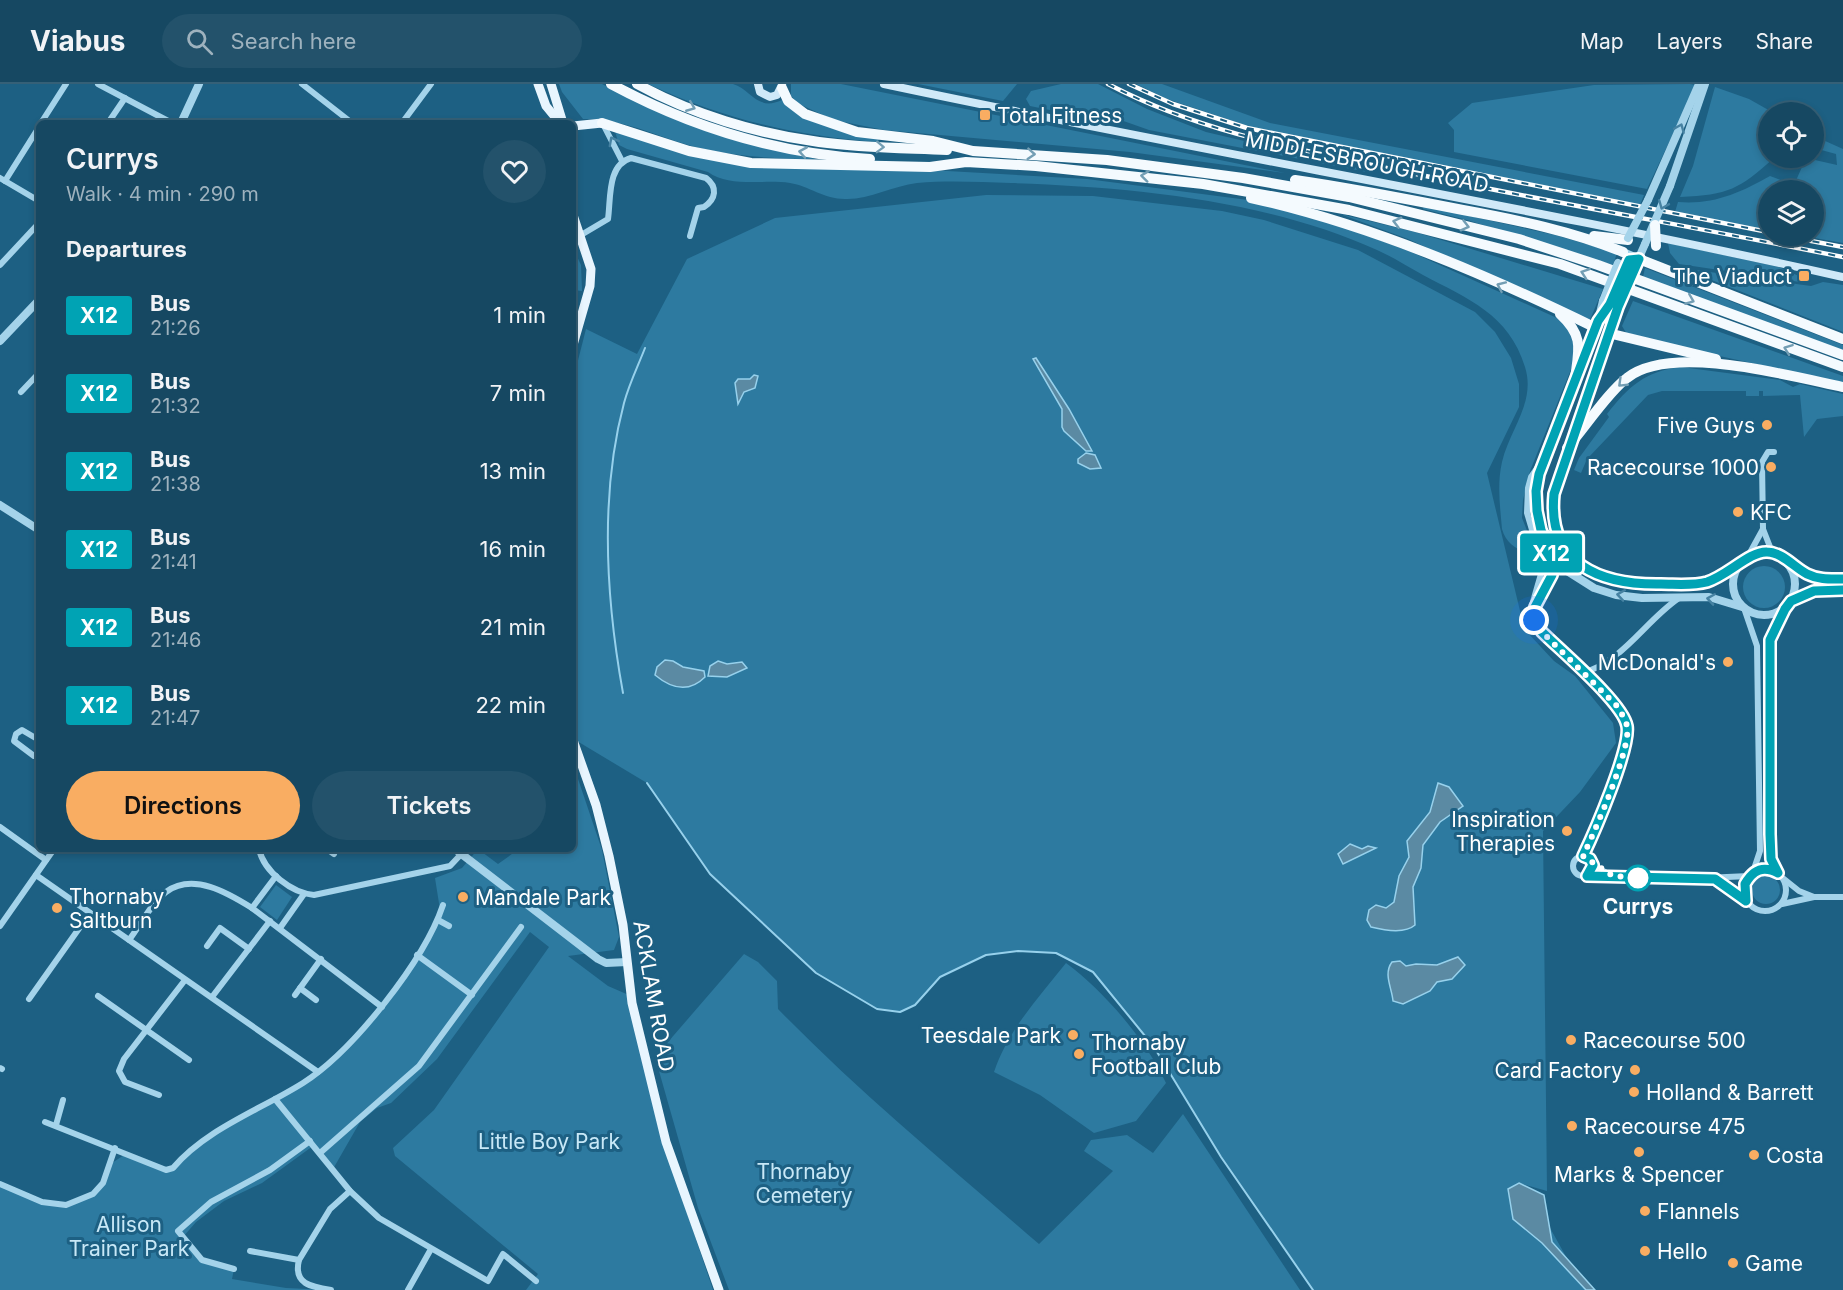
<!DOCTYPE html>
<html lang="en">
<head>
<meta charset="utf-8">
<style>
	:root { --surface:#164862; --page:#23526b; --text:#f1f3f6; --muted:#9eb2be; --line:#356077; --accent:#f9ad62 }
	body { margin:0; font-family:Inter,sans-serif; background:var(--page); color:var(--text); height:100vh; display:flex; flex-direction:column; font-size:22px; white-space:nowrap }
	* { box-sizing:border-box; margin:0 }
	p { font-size:20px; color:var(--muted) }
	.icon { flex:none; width:33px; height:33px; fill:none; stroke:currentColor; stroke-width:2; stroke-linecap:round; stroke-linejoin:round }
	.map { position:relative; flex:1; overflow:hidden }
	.sheet { position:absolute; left:36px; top:36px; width:540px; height:732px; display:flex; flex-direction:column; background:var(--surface); border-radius:9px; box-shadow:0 3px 9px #0003,0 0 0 2px var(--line) }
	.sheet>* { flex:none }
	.badge { padding:0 12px; border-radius:4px; font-size:21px; line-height:39px }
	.buttons { position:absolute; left:1758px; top:18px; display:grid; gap:12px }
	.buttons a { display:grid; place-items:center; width:66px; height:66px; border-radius:50%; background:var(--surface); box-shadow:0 3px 9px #0003,0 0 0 2px var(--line); font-size:30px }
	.you { position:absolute; width:30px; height:30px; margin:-15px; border:4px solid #fff; border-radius:50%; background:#1a73e8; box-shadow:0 0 0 9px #1a73e833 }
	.map>.badge { position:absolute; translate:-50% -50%; box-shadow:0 0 0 3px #fff }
	h2 { padding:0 30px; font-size:22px; line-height:54px }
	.round { display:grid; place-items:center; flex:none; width:63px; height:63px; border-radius:32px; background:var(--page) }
	.overview { display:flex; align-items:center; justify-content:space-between; height:102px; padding:0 30px }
	h1 { font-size:28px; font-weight:600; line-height:45px }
	.button { display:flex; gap:12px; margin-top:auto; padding:12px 30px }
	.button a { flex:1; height:69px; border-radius:36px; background:var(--accent); color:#111; font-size:24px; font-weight:600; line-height:69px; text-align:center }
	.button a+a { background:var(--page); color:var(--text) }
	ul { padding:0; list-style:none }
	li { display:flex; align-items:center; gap:18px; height:78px; padding:0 30px }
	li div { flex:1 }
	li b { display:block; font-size:22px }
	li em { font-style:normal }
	li .badge { min-width:66px; font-weight:700; text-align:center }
	header { display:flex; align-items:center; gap:36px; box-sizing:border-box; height:84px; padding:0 30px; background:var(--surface); border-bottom:2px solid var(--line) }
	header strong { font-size:28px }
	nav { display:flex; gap:33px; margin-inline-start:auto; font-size:21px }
	.search { width:420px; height:54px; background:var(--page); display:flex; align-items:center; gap:15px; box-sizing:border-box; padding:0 21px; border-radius:33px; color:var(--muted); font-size:22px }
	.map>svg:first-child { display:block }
	.green { fill:#2d7aa0 }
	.water { fill:#5b8aa3; stroke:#97d1ec; stroke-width:1.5 }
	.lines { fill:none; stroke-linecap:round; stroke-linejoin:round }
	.stream { stroke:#97d1ec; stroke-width:2 }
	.minor { stroke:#a4d3ea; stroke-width:6 }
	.tertiary { stroke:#a4d3ea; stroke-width:8 }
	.secondary { stroke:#cfe9f8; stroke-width:8 }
	.primary { stroke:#e8f5fe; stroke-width:9 }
	.trunk { stroke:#f4fafe; stroke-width:10 }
	.rail-casing { stroke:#fff; stroke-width:4.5 }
	.rail { stroke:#1d6083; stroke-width:2; stroke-dasharray:7; stroke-linecap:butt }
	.tertiary-bridge { stroke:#a4d3ea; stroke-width:8 }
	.trunk-bridge { stroke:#f4fafe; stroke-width:10 }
	.oneway { stroke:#739eb4 }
	.oneway2 { stroke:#4682a2 }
	.line-casing { stroke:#fff; stroke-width:14 }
	.line { stroke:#00a3b4; stroke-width:9 }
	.walk { stroke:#fff; stroke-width:6; stroke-dasharray:0 10.8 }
	.poi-dot { fill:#f9ad62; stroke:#1d6083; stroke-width:2 }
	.stop-dot { fill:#fff; stroke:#00a3b4; stroke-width:3 }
	.labels { text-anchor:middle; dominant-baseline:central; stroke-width:6; stroke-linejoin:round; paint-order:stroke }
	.poi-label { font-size:21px; fill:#fff; stroke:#1d6083; text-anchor:start }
	.street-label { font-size:21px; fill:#fff; stroke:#1d6083 }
	.stop-label { font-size:21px; font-weight:bold; fill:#fff; stroke:#1d6083 }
	.park-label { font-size:21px; fill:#c8e8f7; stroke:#1d6083 }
</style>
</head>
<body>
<header>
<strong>Viabus</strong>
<div class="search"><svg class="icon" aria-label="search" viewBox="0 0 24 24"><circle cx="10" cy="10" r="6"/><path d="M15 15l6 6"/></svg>Search here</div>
<nav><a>Map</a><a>Layers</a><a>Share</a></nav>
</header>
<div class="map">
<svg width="1843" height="1206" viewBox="0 0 1843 1206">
	<rect width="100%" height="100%" fill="#1d6083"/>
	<g class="green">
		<path d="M559 0H602L637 18 704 46 741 58 815 75C777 75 741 73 704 65 663 56 626 34 583 35L562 8Z"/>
		<path d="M648 0C668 0 715 0 733 0 751 5 757 28 782 16L879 55 878 58C794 52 724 35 648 0Z"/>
		<path d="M791 0H841L1285 89 1130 68 884 46 834 36 799 20 791 12Z"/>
		<path d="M918 0H1017L1003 17Z"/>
		<path d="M1061 0H1098L1147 25 1206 48 1355 83 1367 88 1149 46 1115 34 1094 35 1030 22 1026 15 1031 7Z"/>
		<path d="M1136 0H1162L1270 39 1644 111 1640 121 1254 44 1167 15Z"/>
		<path d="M1690 0 1696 1 1647 105 1454 68V46L1448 39 1472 19 1594 1Z"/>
		<path d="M1715 3 1749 15 1772 28H1768V74H1774C1739 105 1729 111 1680 113L1693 82Z"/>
		<path d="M614 44 700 73 1087 95 1248 116 1345 143 1411 168 1557 234 1565 240 1573 252 1574 278 1530 387 1523 416 1522 434 1538 474C1522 467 1507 463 1502 445 1500 422 1497 400 1502 378 1510 345 1536 318 1525 283 1509 230 1468 215 1423 191 1408 183 1393 173 1377 166 1267 116 1131 103 1011 99 980 98 948 96 917 99 893 102 868 116 845 115 824 115 809 102 790 99 764 95 730 104 708 88L627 65 619 61Z"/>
		<path d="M1814 52 1843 65V159L1803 152H1814V106H1768V146L1675 128 1678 118C1713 121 1740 109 1770 92L1794 101 1806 74 1837 81 1836 70 1814 64Z"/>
		<path d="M986 111 1093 112 1222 127 1264 136 1358 166 1475 228 1495 248 1511 274 1519 300V323L1487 389 1521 531 1527 548 1554 577 1575 592 1613 639 1616 659 1580 708 1543 747 1547 1107 1519 1099 1508 1106 1549 1142 1569 1178 1591 1206H1313L1221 1073 1154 963 1093 888 1056 869 1018 867 986 871 940 893 915 921 900 928 877 925 816 889 710 790 647 699 577 657 573 645V296L586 245 637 270 687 175 775 134Z"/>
		<path d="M1424 122 1555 151 1617 169 1613 181 1467 136 1423 125Z"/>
		<path d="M1340 130 1415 148 1603 205 1589 238 1408 155Z"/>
		<path d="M1668 159 1779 183 1801 193 1800 198 1679 180 1670 169Z"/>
		<path d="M573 164 581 181 582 207 573 206Z"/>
		<path d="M1645 184 1843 261V267L1643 193Z"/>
		<path d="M1681 184 1811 202 1823 198 1843 201V248Z"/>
		<path d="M1633 217 1843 292V299L1628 252 1622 242Z"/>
		<path d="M1681 283 1780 296 1793 303 1800 300 1843 310V332L1817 335 1804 353 1800 311 1763 312V307H1759V312H1746V307H1662L1648 311 1587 375 1581 389 1574 386 1579 374 1609 333 1607 330C1628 303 1645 287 1681 283Z"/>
		<circle cx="1764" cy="503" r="21"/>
		<path d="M574 683 602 766 619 853 614 866 568 872 608 902 631 912 657 1039 713 1206H526L538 1190 395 1072 393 1064 434 1026 549 863 530 848 437 975 391 1019 377 1024 360 1038 333 1085 313 1062 262 1099 224 1117 196 1138 183 1153 202 1176 234 1185 232 1195 286 1204 329 1206H0V1100L56 1122 93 1110 103 1099 109 1081 127 1069 165 1085 173 1084 188 1067 318 988 382 923 441 832 435 794 462 784 478 765 498 780 519 765H573Z"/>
		<circle cx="1766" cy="806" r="14"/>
		<path d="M276 801 292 813 277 836 260 823Z"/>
		<path d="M744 870 758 878 777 897 778 925C860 1009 950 1083 1039 1160L1113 1087 1084 1067 1091 1056 1127 1051 1153 1069 1183 1030 1300 1206H729L698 1124 655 973Z"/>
		<path d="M1066 879C1104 907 1146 956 1166 999L1136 1037 1094 1049 1040 1011 994 988C1008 946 1039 913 1066 879Z"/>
	</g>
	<g class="water">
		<path d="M1036 274 1069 325 1092 367H1086L1064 347 1062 343V325L1033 275Z"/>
		<path d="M754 291 758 292 755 304 744 308 738 320 735 299 738 295H750Z"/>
		<path d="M1086 369 1095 371 1101 384 1090 385 1078 379V375Z"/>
		<path d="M665 576 673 577 683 583 704 587 705 593C690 608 673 606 655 591L657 583Z"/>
		<path d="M718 577 727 580 742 578 747 584 727 593 708 592 710 582Z"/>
		<path d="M1438 699 1449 703 1463 722 1440 738 1423 761 1421 784 1413 803 1415 841C1405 850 1383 846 1371 843L1367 836 1369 826 1376 821 1386 824 1394 818 1399 792 1409 773 1407 757 1430 728Z"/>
		<path d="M1350 760 1362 765 1368 762 1376 764 1343 780 1338 770Z"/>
		<path d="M1458 873 1465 881 1452 895 1437 898 1430 907 1403 920 1393 917C1392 904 1383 890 1392 878L1400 877 1406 882 1416 880 1437 881Z"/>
		<path d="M1519 1099 1544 1111 1552 1158 1595 1206H1586L1542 1159 1513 1135 1508 1105Z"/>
	</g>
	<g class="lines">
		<g class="stream">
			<path d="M623 609C606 515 599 413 624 319 629 300 638 282 645 264"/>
			<path d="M647 699 710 790 816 889 877 925 900 928 915 921 940 893 986 871 1018 867 1056 869 1093 888 1154 963 1221 1073 1313 1206"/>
		</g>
		<g class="minor">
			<path d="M98 0 172 39"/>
			<path d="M302 0 352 39"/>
			<path d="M41 39 66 0"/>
			<path d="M108 39 125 14"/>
			<path d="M402 39 431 0"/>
			<path d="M603 40 622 77"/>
			<path d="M0 94 39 117"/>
			<path d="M5 97 39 43"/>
			<path d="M581 151 608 135C611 114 607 81 631 74L706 94C718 103 716 115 704 123L698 124 690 152"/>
			<path d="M0 181 39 139"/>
			<path d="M21 308 39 289"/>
			<path d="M1542 377 1531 393 1528 404 1527 429 1543 483 1530 528 1542 548 1616 621 1627 642 1625 663 1583 772"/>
			<path d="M1763 445 1772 468"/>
			<path d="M1779 472 1816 493 1843 495"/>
			<path d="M1747 474 1763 445 1762 378 1768 368H1774"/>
			<path d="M1791 517 1814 507 1843 506"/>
			<path d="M1744 524 1757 562 1760 767 1753 788"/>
			<path d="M1535 536V523L1552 491V470"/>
			<path d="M1582 589C1623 578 1645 537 1679 514"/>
			<path d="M39 656 22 646 16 650 14 657 34 672 39 671"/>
			<path d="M0 743 46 776"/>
			<path d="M259 765C264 788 292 809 314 811L450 782 466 765"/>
			<path d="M327 765 334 770"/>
			<circle cx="1583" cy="782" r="10"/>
			<path d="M1593 781 1612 792"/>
			<circle cx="1765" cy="806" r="21"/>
			<path d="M1778 789 1771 775 1770 750 1769 567 1773 548 1785 525"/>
			<path d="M36 791 318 988"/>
			<path d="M1587 792 1683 795 1749 792"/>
			<path d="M1715 795 1746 816"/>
			<path d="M1784 795 1799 807 1814 813"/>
			<path d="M1782 820 1814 813H1843"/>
			<path d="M252 824 276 792"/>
			<path d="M438 836 449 842"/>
			<path d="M0 842 54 765"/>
			<path d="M280 844 304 810"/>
			<path d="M129 856C140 842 151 819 166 808 193 788 228 809 252 824L382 923"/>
			<path d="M207 862 220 844 249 865"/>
			<path d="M417 871 472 911"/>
			<path d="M300 904 316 916"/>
			<path d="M295 911 321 875"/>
			<path d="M98 912 189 976"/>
			<path d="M212 913 270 837"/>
			<path d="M29 915 90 829"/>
			<path d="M0 984 2 985"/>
			<path d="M159 1011 125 998 119 987 124 975 185 896"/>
			<path d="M275 1015 350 1107 379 1134 488 1197 503 1170 536 1197"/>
			<path d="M45 1038 166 1086 173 1084C206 1045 260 1026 303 999 353 967 424 877 443 821"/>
			<path d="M56 1041 63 1016"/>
			<path d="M320 1069 419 982 521 843"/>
			<path d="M0 1100 42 1118 66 1121 93 1110 103 1099 115 1064"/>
			<path d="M250 1167 299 1176"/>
			<path d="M234 1185 202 1176 178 1147 211 1118 270 1086 310 1057"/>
			<path d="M331 1206C311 1203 293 1200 299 1176L330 1125 350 1107"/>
			<path d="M408 1206 431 1165"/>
		</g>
		<g class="tertiary">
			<path d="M181 39 199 0"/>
			<path d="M1670 102 1705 0"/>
			<path d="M1648 116 1699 0"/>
			<path d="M1623 168 1639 175"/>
			<path d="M1634 185 1645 160"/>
			<path d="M1603 217 1598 237 1539 390 1536 419 1544 455 1564 485 1594 504 1616 511 1642 514 1709 513 1742 523"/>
			<path d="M1618 223 1557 396C1545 447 1567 489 1621 498 1646 502 1671 500 1696 500L1708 498 1741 481"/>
			<path d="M0 257 39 216"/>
			<path d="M0 421 39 446"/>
			<circle cx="1764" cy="500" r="31"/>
			<path d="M455 765 598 875 606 879 627 878"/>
		</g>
		<g class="secondary">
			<path d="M758 0 760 8 770 13 777 11 782 1"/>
			<path d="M884 0C1203 68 1525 122 1843 193"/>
		</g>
		<g class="primary">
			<path d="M538 0 546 22 560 39"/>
			<path d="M551 0 563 39"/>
			<path d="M573 42 602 39"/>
			<path d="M573 131 591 185 590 202 573 261"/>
			<path d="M573 656 596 721 609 772 623 841 632 919 666 1058 719 1206"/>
		</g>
		<g class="trunk">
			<path d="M611 0C691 43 780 70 870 75"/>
			<path d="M637 0C691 30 758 50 819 58 862 64 905 64 947 66"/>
			<path d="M782 4 788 17 805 30 857 48 933 57 973 67 1107 76 1243 94 1349 113 1519 155 1598 181 1843 271"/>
			<path d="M602 39 689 67 751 79 930 83 966 78 1036 82 1203 100 1349 126 1560 180 1843 283"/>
			<path d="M1295 96C1351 104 1407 115 1463 126 1518 136 1571 147 1623 168"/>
			<path d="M1251 114C1371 141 1485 190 1596 244"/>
			<path d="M1594 152 1628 156"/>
			<path d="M1639 175 1843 255"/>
			<path d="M1560 230C1584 252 1579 265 1575 294"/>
			<path d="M1608 249 1716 275"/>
			<path d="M1567 364C1584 345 1608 308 1627 294 1671 259 1790 292 1843 303"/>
		</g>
		<defs>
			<g id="rail">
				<path d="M1108 0C1203 50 1307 67 1411 89 1555 119 1699 144 1843 173"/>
				<path d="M1129 0 1173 20 1247 44 1768 148"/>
				<path d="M1785 152 1843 163"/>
			</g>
		</defs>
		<use href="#rail" class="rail-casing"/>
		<use href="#rail" class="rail"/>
		<g class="tertiary-bridge">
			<path d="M1628 154 1648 116"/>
			<path d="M1645 160 1670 102"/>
			<path d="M1603 217 1618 179"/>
			<path d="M1610 220 1626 182"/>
			<path d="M1618 223 1634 185"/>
		</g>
		<path class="trunk-bridge" d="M1655 141 1656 162"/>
	</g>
	<defs><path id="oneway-chevron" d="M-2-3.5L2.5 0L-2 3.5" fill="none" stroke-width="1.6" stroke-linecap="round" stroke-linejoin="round" transform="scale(1.5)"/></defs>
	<g class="oneway">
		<use href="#oneway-chevron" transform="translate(691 23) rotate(22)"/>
		<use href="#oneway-chevron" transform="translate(880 63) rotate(2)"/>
		<use href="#oneway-chevron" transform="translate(803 68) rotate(-170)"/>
		<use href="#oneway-chevron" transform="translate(1031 70) rotate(4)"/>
		<use href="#oneway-chevron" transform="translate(1145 92) rotate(-173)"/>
		<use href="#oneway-chevron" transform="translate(1397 138) rotate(-166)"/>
		<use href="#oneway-chevron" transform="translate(1465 142) rotate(14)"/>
		<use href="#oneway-chevron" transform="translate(1585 189) rotate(-161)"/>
		<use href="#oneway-chevron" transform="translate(1501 202) rotate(-156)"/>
		<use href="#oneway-chevron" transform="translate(1690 216) rotate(22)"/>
		<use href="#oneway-chevron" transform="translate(1788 265) rotate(-160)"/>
		<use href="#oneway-chevron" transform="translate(1622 299) rotate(136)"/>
	</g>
	<g class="oneway2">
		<use href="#oneway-chevron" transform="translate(1680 44) rotate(-67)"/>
		<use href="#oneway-chevron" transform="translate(613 57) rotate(-118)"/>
		<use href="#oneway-chevron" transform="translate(1663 121) rotate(112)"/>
		<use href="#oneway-chevron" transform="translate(1621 511) rotate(-171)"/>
		<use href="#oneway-chevron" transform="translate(1711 515) rotate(-171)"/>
	</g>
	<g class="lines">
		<defs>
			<path id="line" d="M1843 495C1831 495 1819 496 1807 490 1795 484 1782 468 1767 468 1750 467 1727 492 1707 498 1692 502 1676 500 1661 500 1601 501 1547 481 1554 410L1618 223 1639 175 1629 176 1610 220 1598 237 1539 390 1536 407 1537 427 1541 446 1552 470V491L1535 523 1534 536 1542 548C1561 567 1623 619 1627 642 1631 664 1594 749 1583 772L1590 775 1593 781 1587 792 1715 795 1746 817 1745 800C1753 786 1763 781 1778 789L1771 775 1770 750V556L1785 525 1791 517 1814 507 1843 506"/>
		</defs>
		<use href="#line" class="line-casing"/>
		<use href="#line" class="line"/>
		<path class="walk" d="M1534 536 1542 548 1616 621C1620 627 1625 634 1627 642 1632 663 1594 749 1583 772L1613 792 1638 794"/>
	</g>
	<g class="poi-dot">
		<rect x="979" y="25" width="12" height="12" rx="3"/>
		<rect x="1798" y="186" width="12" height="12" rx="3"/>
		<circle cx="1767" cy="341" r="6"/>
		<circle cx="1771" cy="383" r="6"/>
		<circle cx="1738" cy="428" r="6"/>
		<circle cx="1728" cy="578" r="6"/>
		<circle cx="1567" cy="747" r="6"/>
		<circle cx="463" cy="813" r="6"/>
		<circle cx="57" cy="824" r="6"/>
		<circle cx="1073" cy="951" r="6"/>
		<circle cx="1571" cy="956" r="6"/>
		<circle cx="1079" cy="970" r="6"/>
		<circle cx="1635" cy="986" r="6"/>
		<circle cx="1634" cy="1008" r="6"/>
		<circle cx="1572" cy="1042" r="6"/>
		<circle cx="1639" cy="1068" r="6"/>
		<circle cx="1754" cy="1071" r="6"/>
		<circle cx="1645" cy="1127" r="6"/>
		<circle cx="1645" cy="1167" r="6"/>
		<circle cx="1733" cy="1179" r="6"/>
	</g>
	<circle class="stop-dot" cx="1638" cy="794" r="12"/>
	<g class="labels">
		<g class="poi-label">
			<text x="997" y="31">Total Fitness</text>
			<text x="1792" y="192" text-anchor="end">The Viaduct</text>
			<text x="1755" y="341" text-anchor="end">Five Guys</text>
			<text x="1759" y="383" text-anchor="end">Racecourse 1000</text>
			<text x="1750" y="428">KFC</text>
			<text x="1716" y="578" text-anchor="end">McDonald's</text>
			<text x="1555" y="735" text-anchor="end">Inspiration<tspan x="1555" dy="24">Therapies</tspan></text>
			<text x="69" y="812">Thornaby<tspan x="69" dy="24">Saltburn</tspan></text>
			<text x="475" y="813">Mandale Park</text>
			<text x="1061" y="951" text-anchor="end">Teesdale Park</text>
			<text x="1583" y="956">Racecourse 500</text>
			<text x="1091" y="958">Thornaby<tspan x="1091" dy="24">Football Club</tspan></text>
			<text x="1623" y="986" text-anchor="end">Card Factory</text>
			<text x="1646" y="1008">Holland &amp; Barrett</text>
			<text x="1584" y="1042">Racecourse 475</text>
			<text x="1766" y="1071">Costa</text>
			<text x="1639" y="1090" text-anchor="middle">Marks &amp; Spencer</text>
			<text x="1657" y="1127">Flannels</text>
			<text x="1657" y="1167">Hello</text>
			<text x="1745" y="1179">Game</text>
		</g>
		<g class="street-label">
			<text transform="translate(1367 78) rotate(11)">MIDDLESBROUGH ROAD</text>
			<text transform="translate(654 912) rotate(80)">ACKLAM ROAD</text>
		</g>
		<g class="stop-label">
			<text x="1638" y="822">Currys</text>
		</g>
		<g class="park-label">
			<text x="549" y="1057">Little Boy Park</text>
			<text x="804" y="1087">Thornaby<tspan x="804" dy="24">Cemetery</tspan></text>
			<text x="129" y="1140">Allison<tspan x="129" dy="24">Trainer Park</tspan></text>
		</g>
	</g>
</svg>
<div class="buttons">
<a><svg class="icon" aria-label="locate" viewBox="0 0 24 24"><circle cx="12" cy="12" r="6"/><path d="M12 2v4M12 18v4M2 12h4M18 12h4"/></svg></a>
<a><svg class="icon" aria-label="layers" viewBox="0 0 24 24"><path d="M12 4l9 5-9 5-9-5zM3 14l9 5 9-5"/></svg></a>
</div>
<div class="you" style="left:1534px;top:536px"></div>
<b class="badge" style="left:1551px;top:469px;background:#00a3b4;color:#fff">X12</b>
<section class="sheet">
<div class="overview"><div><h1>Currys</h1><p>Walk · 4 min · 290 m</p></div><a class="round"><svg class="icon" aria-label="heart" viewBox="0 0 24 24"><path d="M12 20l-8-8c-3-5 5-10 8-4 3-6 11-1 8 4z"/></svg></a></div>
<h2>Departures</h2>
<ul>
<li><span class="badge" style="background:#00a3b4;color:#fff">X12</span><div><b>Bus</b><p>21:26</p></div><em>1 min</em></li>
<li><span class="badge" style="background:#00a3b4;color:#fff">X12</span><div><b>Bus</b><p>21:32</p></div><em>7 min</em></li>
<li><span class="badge" style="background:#00a3b4;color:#fff">X12</span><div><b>Bus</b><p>21:38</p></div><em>13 min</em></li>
<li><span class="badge" style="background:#00a3b4;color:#fff">X12</span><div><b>Bus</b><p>21:41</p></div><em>16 min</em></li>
<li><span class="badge" style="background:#00a3b4;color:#fff">X12</span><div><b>Bus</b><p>21:46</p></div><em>21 min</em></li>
<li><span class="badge" style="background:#00a3b4;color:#fff">X12</span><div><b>Bus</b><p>21:47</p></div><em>22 min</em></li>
</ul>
<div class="button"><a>Directions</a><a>Tickets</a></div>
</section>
</div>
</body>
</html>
